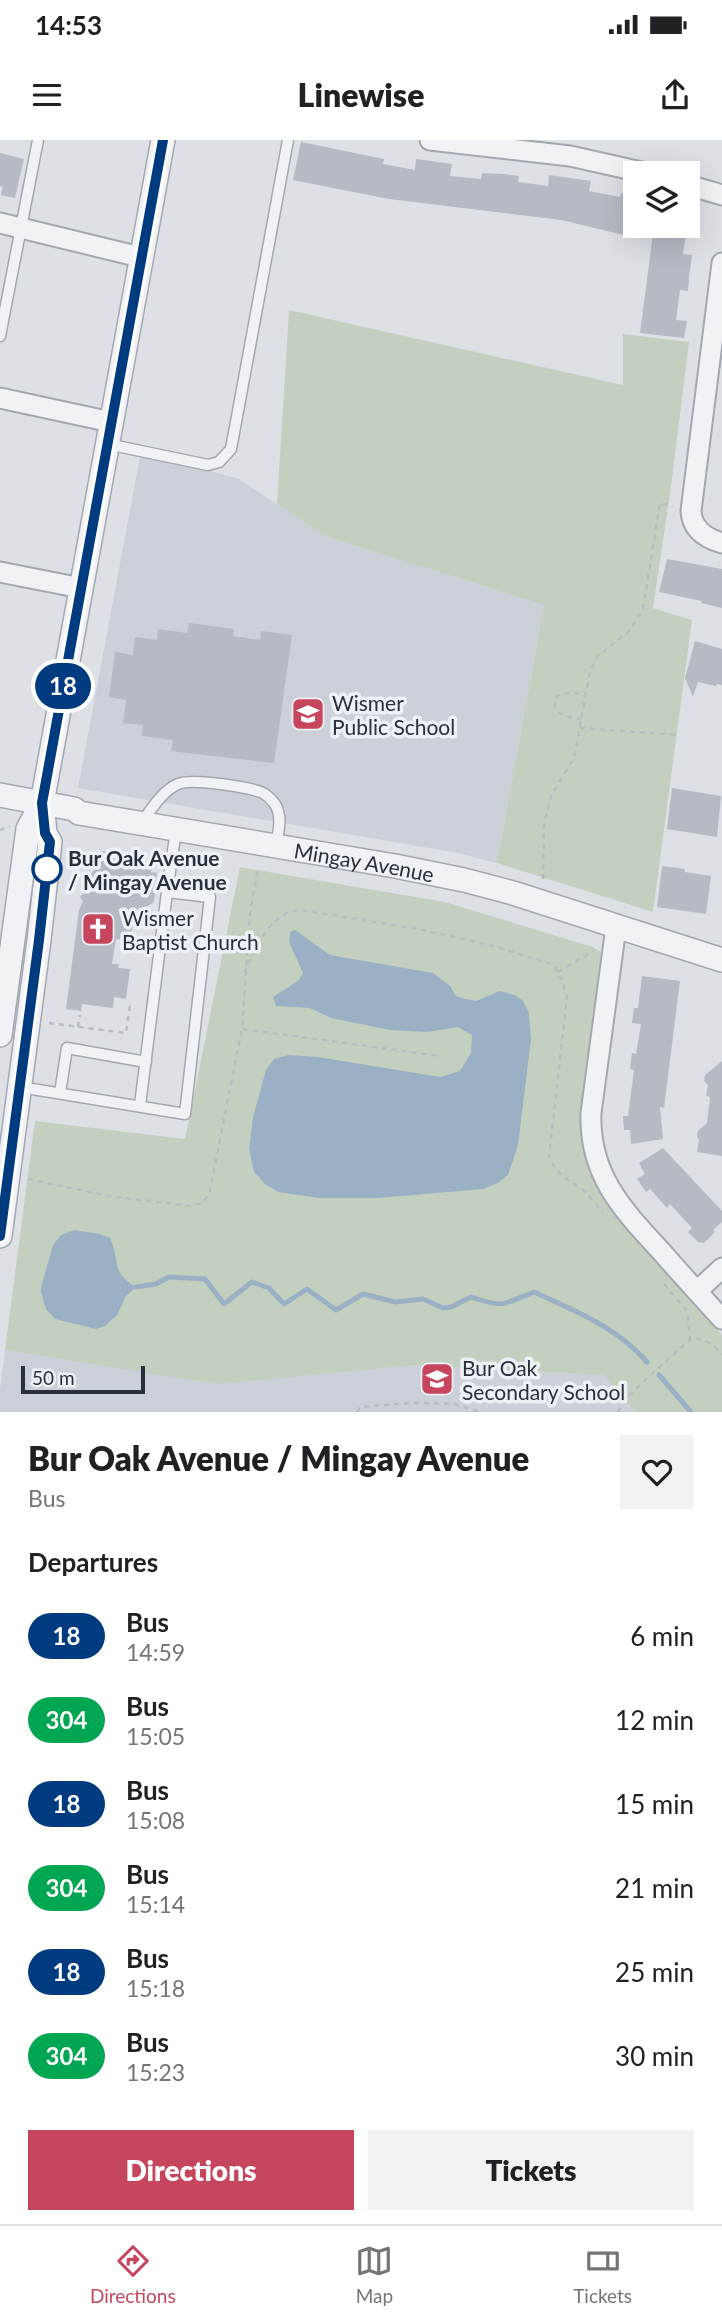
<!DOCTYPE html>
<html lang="en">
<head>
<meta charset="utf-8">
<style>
	:root { --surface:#fff; --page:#f2f2f2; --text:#202124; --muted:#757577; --line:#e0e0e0; --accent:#c6475d }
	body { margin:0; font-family:Lato,sans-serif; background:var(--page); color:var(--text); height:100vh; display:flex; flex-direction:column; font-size:26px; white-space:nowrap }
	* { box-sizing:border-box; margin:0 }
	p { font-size:23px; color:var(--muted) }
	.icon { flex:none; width:38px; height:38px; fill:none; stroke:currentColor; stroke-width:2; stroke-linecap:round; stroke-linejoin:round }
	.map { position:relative; height:1272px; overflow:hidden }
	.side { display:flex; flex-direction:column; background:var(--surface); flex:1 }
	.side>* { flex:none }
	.badge { padding:0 14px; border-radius:23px; font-size:24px; line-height:46px }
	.buttons { position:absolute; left:623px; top:21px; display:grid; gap:14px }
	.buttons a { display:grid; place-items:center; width:77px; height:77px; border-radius:0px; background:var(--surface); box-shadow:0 7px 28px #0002; font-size:35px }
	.scale { position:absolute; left:21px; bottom:18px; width:124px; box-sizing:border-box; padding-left:7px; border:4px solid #28303c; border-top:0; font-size:19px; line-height:24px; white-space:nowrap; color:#28303c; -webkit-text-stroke:5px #edf0f4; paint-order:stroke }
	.map>.badge { position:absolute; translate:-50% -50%; box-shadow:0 0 0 4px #fff }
	h2 { padding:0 28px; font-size:26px; line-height:63px }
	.round { display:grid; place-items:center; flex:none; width:74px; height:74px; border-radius:0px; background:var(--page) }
	.overview { display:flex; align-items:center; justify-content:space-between; height:119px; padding:0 28px }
	h1 { font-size:33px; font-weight:800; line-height:52px }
	.action { display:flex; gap:14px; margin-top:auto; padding:14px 28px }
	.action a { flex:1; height:80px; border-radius:0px; background:var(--accent); color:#fff; font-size:28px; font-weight:800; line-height:80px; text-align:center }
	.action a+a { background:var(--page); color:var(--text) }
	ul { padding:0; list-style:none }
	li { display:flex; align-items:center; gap:21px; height:84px; padding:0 28px }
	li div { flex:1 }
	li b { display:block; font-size:26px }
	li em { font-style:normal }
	li .badge { min-width:77px; font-weight:700; text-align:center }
	.status { display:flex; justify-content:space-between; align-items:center; height:49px; padding:0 35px; background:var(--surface); direction:ltr }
	.status svg { height:19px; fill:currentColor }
	header { display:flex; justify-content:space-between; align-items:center; height:91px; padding:0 28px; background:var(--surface); font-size:32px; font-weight:800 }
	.tab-bar { display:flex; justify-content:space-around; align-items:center; height:98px; border-top:2px solid var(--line); background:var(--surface); font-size:19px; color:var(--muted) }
	.tab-bar a { display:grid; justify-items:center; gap:4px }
	.tab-bar .active { color:var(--accent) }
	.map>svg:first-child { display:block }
	.built { fill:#ccd0d8 }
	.green { fill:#c4d0bf }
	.water { fill:#9ab0c5 }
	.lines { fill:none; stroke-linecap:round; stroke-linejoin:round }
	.stream { stroke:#9ab0c5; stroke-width:5 }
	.building { fill:#b5bac3 }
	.service-casing { stroke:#a3a8b0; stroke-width:13 }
	.minor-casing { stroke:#a3a8b0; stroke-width:23 }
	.tertiary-casing { stroke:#a3a8b0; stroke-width:26 }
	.path { stroke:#b8bcc1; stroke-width:2.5; stroke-dasharray:5 5; stroke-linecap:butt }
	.service { stroke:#f0f2f5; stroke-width:10 }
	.minor { stroke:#f0f2f5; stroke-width:19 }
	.tertiary { stroke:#f0f2f5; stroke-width:23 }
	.line-casing { stroke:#fff; stroke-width:16 }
	.line { stroke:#003b80; stroke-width:10 }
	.stop-dot { fill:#fff; stroke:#003b80; stroke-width:3.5 }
	.labels { text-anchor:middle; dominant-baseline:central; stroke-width:7; stroke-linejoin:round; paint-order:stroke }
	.poi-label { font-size:21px; fill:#28303c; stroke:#edf0f4; text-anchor:start }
	.stop-label { font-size:21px; font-weight:bold; fill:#28303c; stroke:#edf0f4; text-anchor:start }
	.street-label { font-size:21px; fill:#28303c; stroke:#edf0f4 }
</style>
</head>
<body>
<div class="status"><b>14:53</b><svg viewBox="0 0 49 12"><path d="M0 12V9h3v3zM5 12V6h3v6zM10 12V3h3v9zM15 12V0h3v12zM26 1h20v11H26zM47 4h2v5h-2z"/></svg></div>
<header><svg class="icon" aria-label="menu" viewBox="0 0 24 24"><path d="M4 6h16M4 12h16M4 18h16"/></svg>Linewise<svg class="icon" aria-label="share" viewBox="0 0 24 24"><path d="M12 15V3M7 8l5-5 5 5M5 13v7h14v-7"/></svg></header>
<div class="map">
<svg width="722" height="1272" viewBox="0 0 722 1272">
	<rect width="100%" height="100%" fill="#dde1e6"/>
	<g class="built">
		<path d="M140 317 218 333 239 339 327 397 544 465 497 723 458 713 78 648Z"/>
		<path d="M5 1210 218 1243 417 1225 605 1235 635 1272H0V1249Z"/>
	</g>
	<g class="green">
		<path d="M289 170 623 245V194L689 202 671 347 653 468 692 480 653 772 497 723 544 465 327 397 277 364Z"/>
		<path d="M240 727 445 762 593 807 601 812 581 982C583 1045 613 1073 653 1117 676 1143 699 1169 722 1195V1272H635L604 1235 417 1225 218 1244 5 1210 35 981 185 999Z"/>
	</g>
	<g class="water">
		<path d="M295 790 330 815 433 833 450 846 456 856 461 858 476 861 500 851 515 855 523 861 529 873 531 899 518 1005 508 1035 498 1043 483 1049 378 1058H319L278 1052 265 1044 254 1032 249 1009 253 977 266 930 274 919 289 915 318 917 440 937 460 931 471 913 472 895 458 887 427 892 390 890 331 878 310 868 276 866 273 857 299 840 303 833 289 802 290 792Z"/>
		<path d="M74 1090 100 1094 110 1098C121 1122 110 1132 136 1147L126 1156 117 1175 105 1186 96 1189 55 1179 46 1169 41 1152V1147L53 1105 61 1095Z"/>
	</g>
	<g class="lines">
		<g class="stream">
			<path d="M136 1147 156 1144 169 1137 205 1139 224 1164 252 1142 269 1148 284 1164 307 1149 336 1170 363 1154 395 1162 423 1159 443 1168 451 1167 471 1157C504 1168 502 1165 534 1152 575 1171 617 1187 647 1222"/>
			<path d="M659 1235 691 1272"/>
		</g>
	</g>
	<g class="building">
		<path d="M301 2 384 19 383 24 415 30 416 19 452 24 450 36 481 39 482 33 504 34 519 36 518 42 548 46 549 35 591 41 589 51 620 57 621 53 635 56V66L628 96 561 80 389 59 293 40Z"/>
		<path d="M0 13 24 19 15 58 1 55 3 47 0 46Z"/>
		<path d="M654 86H687L683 114 692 115 689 137 688 151 680 150 676 180 687 181 684 198 640 193Z"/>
		<path d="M667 419 722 429V468L701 463 702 461 659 452Z"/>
		<path d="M189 483 234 489 233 496 260 500 261 491 292 495 274 623 171 611 173 600 142 596 143 585 123 583 126 560 109 557 115 512 133 515 135 497 157 500 158 489 187 493Z"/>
		<path d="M695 501 722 509V545L717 544 716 546 698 542 693 557 685 538Z"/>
		<path d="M672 648 721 656 717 697 667 689Z"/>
		<path d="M102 711 109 712 112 720 123 717 124 721 133 718 134 723 143 721 144 726 152 727 151 732 157 733 154 762 137 773 129 800 116 799 112 824H119L118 828 130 829 126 859 114 857 113 868 82 864 81 871 66 869 79 770 83 761 80 757 88 748 85 746 92 739 89 736 96 728 93 720 96 713Z"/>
		<path d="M662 726 685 729V732L711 736 706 774 657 767Z"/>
		<path d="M642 836 680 841 664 968 660 967 663 999 631 1004 630 990H624L623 976H628L634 930 630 929 632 913 636 914 641 884 632 883 634 868H638Z"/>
		<path d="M722 921V1016L697 1012 699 1000 697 997 698 991 707 983 710 957 706 956 708 945 704 941 705 935Z"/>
		<path d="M663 1008 722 1071V1082L713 1090 715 1092 704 1103 698 1102 688 1092 692 1088 670 1064 667 1068 650 1049 646 1052 637 1039 645 1034 639 1023Z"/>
	</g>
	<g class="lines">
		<defs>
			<g id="service">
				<path d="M0 196 38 0"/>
				<path d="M107 304 208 325 219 322 231 309 288 0"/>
				<path d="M141 683C151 670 162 651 178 644 192 638 249 647 263 653 268 656 272 660 275 664 283 678 278 692 276 706"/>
				<path d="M20 947 185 974 210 757 167 752 176 690"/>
				<path d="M60 953 67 908 146 922"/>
				<path d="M140 965 167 752"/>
			</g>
			<g id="minor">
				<path d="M430 0 570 16 646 33"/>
				<path d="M688 45 722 55"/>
				<path d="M0 83 140 117"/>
				<path d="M722 123 691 371C692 389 705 398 722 403"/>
				<path d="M0 258 111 282"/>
				<path d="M0 432 81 448"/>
				<path d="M616 787 591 973C589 1034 621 1068 660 1110 680 1133 701 1156 722 1179"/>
				<path d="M697 1151 722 1128"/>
			</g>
			<g id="tertiary">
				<path id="s1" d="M0 655 74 669 79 673 395 726 464 740 513 753 722 820"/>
				<path d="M0 895 28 689 42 663"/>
				<path d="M0 1096 39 800 50 702 45 693 42 663 163 0"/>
			</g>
		</defs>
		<use href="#service" class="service-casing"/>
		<use href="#minor" class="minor-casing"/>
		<use href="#tertiary" class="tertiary-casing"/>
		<g class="path">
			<path d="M582 579C568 577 549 575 557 556L563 553 586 554"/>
			<path d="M580 588 679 595"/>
			<path d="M0 690 10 686"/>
			<path d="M543 739 544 684 551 656 574 618 590 531 598 516 630 490 643 469 660 363 673 366"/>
			<path d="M244 832C258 807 269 772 301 770L418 789 494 806 554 825 562 840 567 857 549 1017C559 1037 566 1038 583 1050 590 1056 596 1065 603 1072"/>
			<path d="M558 832 594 811"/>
			<path d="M49 883 126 893 130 865"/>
			<path d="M78 887 80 875"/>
			<path d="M243 889 440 916"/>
			<path d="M28 1039 109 1056 190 1066 202 1063 209 1055 242 888 250 773 258 728"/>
			<path d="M664 1144 687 1171 690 1199C703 1196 713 1205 722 1214"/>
			<path d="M357 1272 360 1267 411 1263 455 1264 479 1272"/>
			<path d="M618 1272 626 1258 689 1200"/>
		</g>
		<use href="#service" class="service"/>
		<use href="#minor" class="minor"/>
		<use href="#tertiary" class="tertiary"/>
	</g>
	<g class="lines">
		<defs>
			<path id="line" d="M0 1096 39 800 50 702 45 693 42 663 163 0"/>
		</defs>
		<use href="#line" class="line-casing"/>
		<use href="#line" class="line"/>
	</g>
	<defs>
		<symbol id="school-square" viewBox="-11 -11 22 22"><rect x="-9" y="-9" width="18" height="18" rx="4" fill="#c6475d" stroke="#edf0f4"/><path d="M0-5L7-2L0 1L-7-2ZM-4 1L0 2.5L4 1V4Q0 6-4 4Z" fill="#fff"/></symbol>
		<symbol id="church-square" viewBox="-11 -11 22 22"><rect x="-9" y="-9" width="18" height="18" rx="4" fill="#c6475d" stroke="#edf0f4"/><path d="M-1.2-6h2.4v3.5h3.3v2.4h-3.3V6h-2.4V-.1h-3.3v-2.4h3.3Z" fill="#fff"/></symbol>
	</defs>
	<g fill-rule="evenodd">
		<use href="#school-square" x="289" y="555" width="38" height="38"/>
		<use href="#church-square" x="79" y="770" width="38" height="38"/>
		<use href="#school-square" x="418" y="1220" width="38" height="38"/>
	</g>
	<circle class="stop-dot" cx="47" cy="729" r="14"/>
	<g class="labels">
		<g class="poi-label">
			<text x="332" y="562">Wismer<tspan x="332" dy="24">Public School</tspan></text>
			<text x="122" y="777">Wismer<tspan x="122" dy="24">Baptist Church</tspan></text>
			<text x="462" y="1227">Bur Oak<tspan x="462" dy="24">Secondary School</tspan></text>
		</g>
		<g class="stop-label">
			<text x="68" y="717">Bur Oak Avenue<tspan x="68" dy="24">/ Mingay Avenue</tspan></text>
		</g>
		<g class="street-label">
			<text stroke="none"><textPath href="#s1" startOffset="371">Mingay Avenue</textPath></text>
		</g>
	</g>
</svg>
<div class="buttons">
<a><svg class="icon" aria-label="layers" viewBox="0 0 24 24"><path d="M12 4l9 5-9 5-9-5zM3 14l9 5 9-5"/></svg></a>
</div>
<div class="scale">50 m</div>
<b class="badge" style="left:63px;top:546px;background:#003b80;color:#fff">18</b>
</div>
<section class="side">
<div class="overview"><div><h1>Bur Oak Avenue / Mingay Avenue</h1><p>Bus</p></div><a class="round"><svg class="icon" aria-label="heart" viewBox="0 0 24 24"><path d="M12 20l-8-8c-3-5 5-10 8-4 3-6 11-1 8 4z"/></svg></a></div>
<h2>Departures</h2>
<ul>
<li><span class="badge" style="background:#003b80;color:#fff">18</span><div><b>Bus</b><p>14:59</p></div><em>6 min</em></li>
<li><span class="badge" style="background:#00a651;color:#fff">304</span><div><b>Bus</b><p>15:05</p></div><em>12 min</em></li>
<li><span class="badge" style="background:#003b80;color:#fff">18</span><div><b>Bus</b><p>15:08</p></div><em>15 min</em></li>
<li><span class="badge" style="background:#00a651;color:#fff">304</span><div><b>Bus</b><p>15:14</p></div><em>21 min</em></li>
<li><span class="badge" style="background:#003b80;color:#fff">18</span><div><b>Bus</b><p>15:18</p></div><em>25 min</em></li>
<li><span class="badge" style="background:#00a651;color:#fff">304</span><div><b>Bus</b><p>15:23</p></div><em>30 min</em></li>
</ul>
<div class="action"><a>Directions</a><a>Tickets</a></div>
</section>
<nav class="tab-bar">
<a class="active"><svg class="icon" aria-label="directions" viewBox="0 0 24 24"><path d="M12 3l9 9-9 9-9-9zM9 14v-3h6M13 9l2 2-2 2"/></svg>Directions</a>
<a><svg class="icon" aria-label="map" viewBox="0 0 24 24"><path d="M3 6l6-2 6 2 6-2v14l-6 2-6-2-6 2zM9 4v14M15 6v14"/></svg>Map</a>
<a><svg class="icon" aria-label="tickets" viewBox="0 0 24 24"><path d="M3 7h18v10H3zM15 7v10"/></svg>Tickets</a>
</nav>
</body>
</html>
